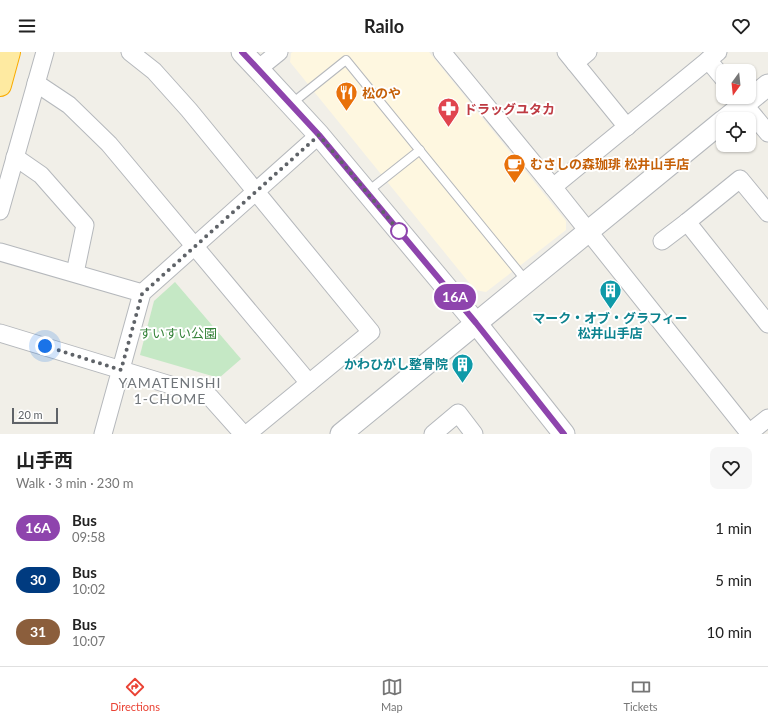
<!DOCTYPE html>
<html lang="en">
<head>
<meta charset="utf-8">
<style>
	:root { --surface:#fff; --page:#f6f6f6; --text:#222; --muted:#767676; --line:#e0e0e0; --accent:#ea4335 }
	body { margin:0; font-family:Lato,"Noto Sans JP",sans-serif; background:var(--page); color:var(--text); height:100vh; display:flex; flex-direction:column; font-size:15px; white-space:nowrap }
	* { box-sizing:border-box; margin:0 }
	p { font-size:13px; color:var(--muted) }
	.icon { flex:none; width:22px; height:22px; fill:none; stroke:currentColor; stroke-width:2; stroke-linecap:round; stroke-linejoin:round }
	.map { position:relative; height:382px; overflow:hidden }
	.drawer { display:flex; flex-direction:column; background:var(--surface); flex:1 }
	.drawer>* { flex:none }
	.badge { padding:0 8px; border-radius:13px; font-size:14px; line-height:26px }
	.needle { width:26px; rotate:195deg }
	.buttons { position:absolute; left:716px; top:12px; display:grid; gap:8px }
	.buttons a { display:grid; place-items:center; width:40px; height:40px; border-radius:8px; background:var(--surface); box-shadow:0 1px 3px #0004; font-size:20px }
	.scale { position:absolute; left:12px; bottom:10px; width:46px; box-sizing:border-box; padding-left:4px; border:2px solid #5f6368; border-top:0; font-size:11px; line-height:14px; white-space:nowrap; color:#5f6368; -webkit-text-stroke:3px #fff; paint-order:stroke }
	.you { position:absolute; width:20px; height:20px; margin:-10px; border:3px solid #fff; border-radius:50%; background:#1a73e8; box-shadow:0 0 0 6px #1a73e833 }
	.map>.badge { position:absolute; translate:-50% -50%; box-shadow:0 0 0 2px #fff }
	.round { display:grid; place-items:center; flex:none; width:42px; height:42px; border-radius:8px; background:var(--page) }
	.headline { display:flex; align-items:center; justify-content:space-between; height:68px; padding:0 16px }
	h1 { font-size:19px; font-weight:700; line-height:30px }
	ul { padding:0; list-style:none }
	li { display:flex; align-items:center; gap:12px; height:52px; padding:0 16px }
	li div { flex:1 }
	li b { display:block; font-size:15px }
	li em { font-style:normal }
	li .badge { min-width:44px; font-weight:700; text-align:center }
	header { display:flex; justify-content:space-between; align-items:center; height:52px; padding:0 16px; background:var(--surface); font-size:18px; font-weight:700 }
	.tab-bar { display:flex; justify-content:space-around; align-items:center; height:56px; border-top:1px solid var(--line); background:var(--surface); font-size:11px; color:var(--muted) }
	.tab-bar a { display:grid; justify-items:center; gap:2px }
	.tab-bar .current { color:var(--accent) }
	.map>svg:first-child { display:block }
	.commercial { fill:#fef7e0 }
	.green { fill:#c5e8c5 }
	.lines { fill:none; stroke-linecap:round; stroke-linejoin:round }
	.service-casing { stroke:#b5b8bc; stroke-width:10 }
	.minor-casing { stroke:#b5b8bc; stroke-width:19 }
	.tertiary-casing { stroke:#b5b8bc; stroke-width:23 }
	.trunk-casing { stroke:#f9ab00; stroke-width:24 }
	.service { stroke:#fff; stroke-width:8 }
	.minor { stroke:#fff; stroke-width:17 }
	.tertiary { stroke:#fff; stroke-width:21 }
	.trunk { stroke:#feeaa1; stroke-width:22 }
	.line-casing { stroke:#fff; stroke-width:9 }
	.line { stroke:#8e44ad; stroke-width:6 }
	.walk { stroke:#5f6368; stroke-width:4; stroke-dasharray:0 7.2 }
	.stop-dot { fill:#fff; stroke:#8e44ad; stroke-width:2 }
	.labels { text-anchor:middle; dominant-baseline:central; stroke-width:4; stroke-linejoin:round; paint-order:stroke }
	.food-label { font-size:13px; font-weight:bold; fill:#c56008; stroke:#fff; text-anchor:start }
	.health-label { font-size:13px; font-weight:bold; fill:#be3a42; stroke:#fff; text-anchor:start }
	.culture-label { font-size:13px; font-weight:bold; fill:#0d838f; stroke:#fff }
	.park-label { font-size:13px; fill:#348238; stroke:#fff }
	.neighbourhood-label { font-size:14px; letter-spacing:1px; fill:#70757a; stroke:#fff }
</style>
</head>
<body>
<header><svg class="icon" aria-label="menu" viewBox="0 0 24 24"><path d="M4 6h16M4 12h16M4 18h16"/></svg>Railo<svg class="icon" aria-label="heart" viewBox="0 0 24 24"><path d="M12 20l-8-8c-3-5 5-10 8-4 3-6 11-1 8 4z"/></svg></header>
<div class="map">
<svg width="768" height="382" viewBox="0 0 768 382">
	<rect width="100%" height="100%" fill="#f1efe8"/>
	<path class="commercial" d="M293 0H429L566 169V178L486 240 475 238 290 10 291 1Z"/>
	<path class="green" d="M175 230 241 307 219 326 140 303 154 249Z"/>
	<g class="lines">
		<defs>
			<g id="service">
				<path d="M291 52 346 8 527 230"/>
				<path d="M367 140 420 98"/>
			</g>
			<g id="minor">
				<path d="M130 0 154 19 189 58 371 280 247 382"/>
				<path d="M442 0 553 135 750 382"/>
				<path d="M566 0 627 75"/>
				<path d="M708 8 723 26"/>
				<path d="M575 11 588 0"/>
				<path d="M258 17 279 0"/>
				<path d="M36 31 69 53 109 92 309 331"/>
				<path d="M738 45 768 81"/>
				<path d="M15 105 41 123 85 173 75 221"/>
				<path d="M553 135 718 0"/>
				<path d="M0 159 45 0"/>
				<path d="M687 170 768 272"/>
				<path d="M662 189 687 170 740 127 768 161"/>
				<path d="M0 200 142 241"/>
				<path d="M0 281 210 345 243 382"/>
				<path d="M749 381 768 366"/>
				<path d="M103 382 142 241 319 83"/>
				<path d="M433 382 458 361 474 382"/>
			</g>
			<g id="tertiary">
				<path d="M242 0 258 17 319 83 476 271 564 382"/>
				<path d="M726 67 768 33"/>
				<path d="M341 382 723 69"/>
			</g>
			<path id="trunk" d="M0 33 9 0"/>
		</defs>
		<use href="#service" class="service-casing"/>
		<use href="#minor" class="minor-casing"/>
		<use href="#tertiary" class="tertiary-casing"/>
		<use href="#trunk" class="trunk-casing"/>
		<use href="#service" class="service"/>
		<use href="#minor" class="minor"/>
		<use href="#tertiary" class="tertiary"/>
		<use href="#trunk" class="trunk"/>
	</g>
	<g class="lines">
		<defs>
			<path id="line" d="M242 0 258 17 319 83 476 271 564 382"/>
		</defs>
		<use href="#line" class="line-casing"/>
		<use href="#line" class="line"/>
		<path class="walk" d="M45 294 121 318 142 242 319 83 399 179"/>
	</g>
	<defs>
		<symbol id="restaurant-pin" viewBox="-11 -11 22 30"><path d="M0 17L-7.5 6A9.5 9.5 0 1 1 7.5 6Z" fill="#e8710a" stroke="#fff"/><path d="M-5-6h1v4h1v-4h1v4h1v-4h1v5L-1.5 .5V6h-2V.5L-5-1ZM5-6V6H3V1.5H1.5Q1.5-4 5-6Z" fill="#fff"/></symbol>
		<symbol id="pharmacy-pin" viewBox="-11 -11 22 30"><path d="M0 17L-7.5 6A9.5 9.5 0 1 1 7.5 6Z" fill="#e0444e" stroke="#fff"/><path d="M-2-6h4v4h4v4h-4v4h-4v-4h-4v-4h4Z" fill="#fff"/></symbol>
		<symbol id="cafe-pin" viewBox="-11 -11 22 30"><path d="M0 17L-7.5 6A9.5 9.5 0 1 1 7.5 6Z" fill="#e8710a" stroke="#fff"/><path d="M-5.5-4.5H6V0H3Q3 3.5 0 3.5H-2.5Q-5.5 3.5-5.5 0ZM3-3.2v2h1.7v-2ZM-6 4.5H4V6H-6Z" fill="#fff"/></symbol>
		<symbol id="building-pin" viewBox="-11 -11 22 30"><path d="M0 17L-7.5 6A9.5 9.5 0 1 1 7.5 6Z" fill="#0f9aa8" stroke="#fff"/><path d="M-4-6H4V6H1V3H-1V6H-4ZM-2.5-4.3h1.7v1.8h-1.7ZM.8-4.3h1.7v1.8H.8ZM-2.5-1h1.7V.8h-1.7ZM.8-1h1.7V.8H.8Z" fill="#fff"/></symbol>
	</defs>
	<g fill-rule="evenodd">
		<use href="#restaurant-pin" x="334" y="28" width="25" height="34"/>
		<use href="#pharmacy-pin" x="436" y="44" width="25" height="34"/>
		<use href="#cafe-pin" x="502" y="100" width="25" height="34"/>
		<use href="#building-pin" x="598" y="226" width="25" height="34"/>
		<use href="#building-pin" x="450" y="300" width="25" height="34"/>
	</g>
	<circle class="stop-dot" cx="399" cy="179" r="8"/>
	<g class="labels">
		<g class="food-label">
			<text x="362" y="41">松のや</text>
			<text x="530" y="112">むさしの森珈琲 松井山手店</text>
		</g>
		<g class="health-label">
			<text x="464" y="57">ドラッグユタカ</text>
		</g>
		<g class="culture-label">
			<text x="610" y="266">マーク・オブ・グラフィー<tspan x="610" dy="15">松井山手店</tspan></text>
			<text x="448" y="312" text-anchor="end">かわひがし整骨院</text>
		</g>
		<g class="park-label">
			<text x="178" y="281">すいすい公園</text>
		</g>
		<g class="neighbourhood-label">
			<text x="170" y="330">YAMATENISHI<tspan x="170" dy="16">1-CHOME</tspan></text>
		</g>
	</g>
</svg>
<div class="buttons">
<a><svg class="needle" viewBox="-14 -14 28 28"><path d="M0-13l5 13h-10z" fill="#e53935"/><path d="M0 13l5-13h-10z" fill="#767676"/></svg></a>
<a><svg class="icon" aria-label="locate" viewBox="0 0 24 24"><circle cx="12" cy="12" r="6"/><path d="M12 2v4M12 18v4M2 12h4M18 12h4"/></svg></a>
</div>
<div class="scale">20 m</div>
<div class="you" style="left:45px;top:294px"></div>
<b class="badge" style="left:455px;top:245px;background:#8e44ad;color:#fff">16A</b>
</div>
<section class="drawer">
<div class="headline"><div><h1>山手西</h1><p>Walk · 3 min · 230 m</p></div><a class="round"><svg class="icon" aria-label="heart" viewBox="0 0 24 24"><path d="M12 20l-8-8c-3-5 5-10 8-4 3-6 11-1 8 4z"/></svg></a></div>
<ul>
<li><span class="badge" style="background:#8e44ad;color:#fff">16A</span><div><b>Bus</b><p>09:58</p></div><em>1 min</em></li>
<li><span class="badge" style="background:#003b80;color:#fff">30</span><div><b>Bus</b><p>10:02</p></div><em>5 min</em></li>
<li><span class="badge" style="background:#8b5e3c;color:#fff">31</span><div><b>Bus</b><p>10:07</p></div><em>10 min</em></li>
</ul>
</section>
<nav class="tab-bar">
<a class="current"><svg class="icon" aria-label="directions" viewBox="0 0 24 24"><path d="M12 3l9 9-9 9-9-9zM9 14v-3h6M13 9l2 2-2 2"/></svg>Directions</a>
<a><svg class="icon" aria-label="map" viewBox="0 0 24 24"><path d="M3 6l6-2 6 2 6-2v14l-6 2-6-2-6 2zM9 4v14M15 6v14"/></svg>Map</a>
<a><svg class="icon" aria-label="tickets" viewBox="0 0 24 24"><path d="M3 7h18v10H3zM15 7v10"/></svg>Tickets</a>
</nav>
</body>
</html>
